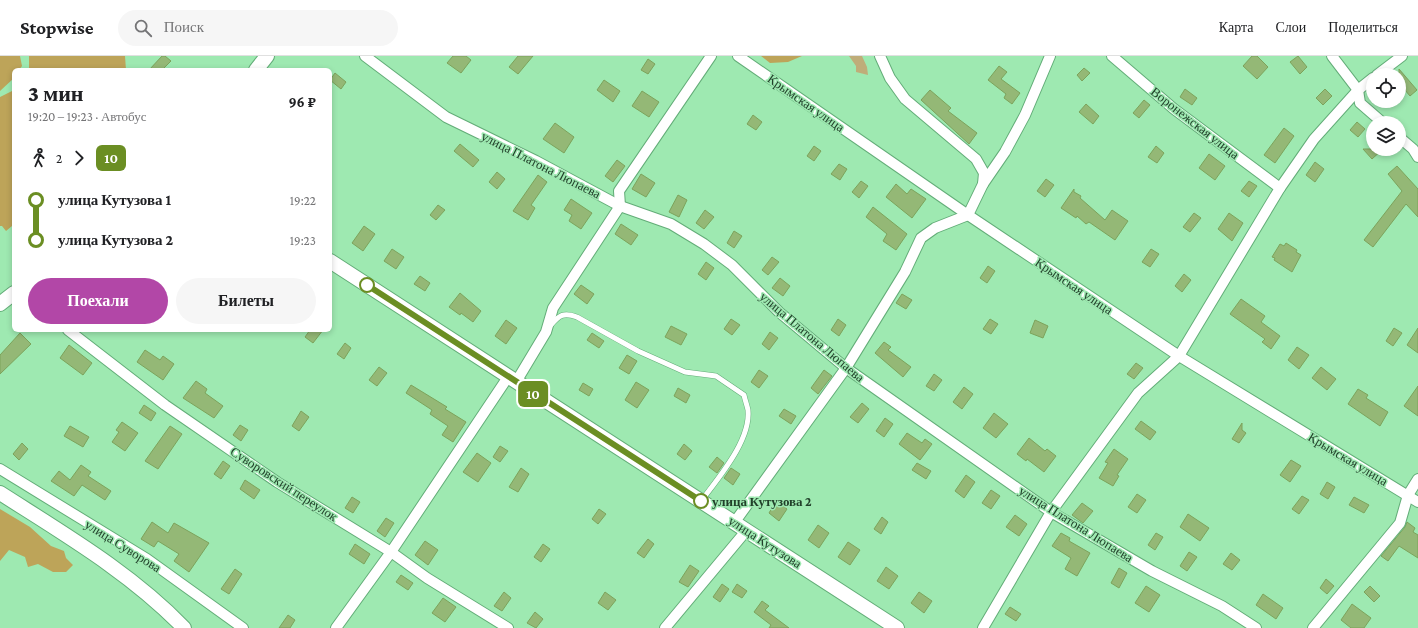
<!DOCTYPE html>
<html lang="ru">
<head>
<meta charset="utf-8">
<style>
	:root { --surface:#fff; --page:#f6f6f6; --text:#202124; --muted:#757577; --line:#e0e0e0; --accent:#b247a7 }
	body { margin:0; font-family:"Crimson Pro",serif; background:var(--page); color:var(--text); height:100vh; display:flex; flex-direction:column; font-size:15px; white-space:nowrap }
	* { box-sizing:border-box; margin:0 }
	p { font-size:13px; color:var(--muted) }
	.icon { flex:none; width:22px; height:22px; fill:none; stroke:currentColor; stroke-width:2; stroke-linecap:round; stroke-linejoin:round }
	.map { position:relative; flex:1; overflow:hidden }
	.details { position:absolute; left:12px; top:12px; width:320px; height:264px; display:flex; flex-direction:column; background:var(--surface); border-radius:6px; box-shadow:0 2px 6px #0003 }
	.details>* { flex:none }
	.badge { padding:0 8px; border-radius:6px; font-size:14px; line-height:26px }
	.controls { position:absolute; left:1366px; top:12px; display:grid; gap:8px }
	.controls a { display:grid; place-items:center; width:40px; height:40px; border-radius:50%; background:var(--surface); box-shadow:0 2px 6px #0003; font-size:20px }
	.map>.badge { position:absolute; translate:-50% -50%; box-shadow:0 0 0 2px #fff }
	.legs { display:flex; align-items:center; gap:6px; height:44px; padding:0 16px; font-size:13px }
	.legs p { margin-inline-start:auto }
	.headline { display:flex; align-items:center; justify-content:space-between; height:68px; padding:0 16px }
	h1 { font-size:22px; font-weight:800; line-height:30px }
	.button { display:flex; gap:8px; margin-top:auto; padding:8px 16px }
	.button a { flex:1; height:46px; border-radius:24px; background:var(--accent); color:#fff; font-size:16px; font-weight:800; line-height:46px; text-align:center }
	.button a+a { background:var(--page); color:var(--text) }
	ul { padding:0 16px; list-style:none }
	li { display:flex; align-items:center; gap:14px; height:40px; font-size:15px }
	li i { display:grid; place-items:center; width:6px; height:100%; margin:0 5px; background:currentColor }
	li i::after { content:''; width:10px; height:10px; margin:-5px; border:3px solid; border-radius:50%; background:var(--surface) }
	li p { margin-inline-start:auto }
	li:first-child i { background:linear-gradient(#0000 50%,currentColor 0) }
	li:last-child i { background:linear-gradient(currentColor 50%,#0000 0) }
	header { display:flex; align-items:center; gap:24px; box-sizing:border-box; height:56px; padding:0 20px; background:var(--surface); border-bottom:1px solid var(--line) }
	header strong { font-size:19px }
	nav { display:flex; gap:22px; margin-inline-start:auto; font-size:14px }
	.search { width:280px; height:36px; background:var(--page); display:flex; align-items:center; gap:10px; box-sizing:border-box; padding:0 14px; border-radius:22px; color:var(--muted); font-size:15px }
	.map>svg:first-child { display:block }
	.green { fill:#bfad79 }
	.forest { fill:#bda459 }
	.building { fill:#94b876; stroke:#7ca35b }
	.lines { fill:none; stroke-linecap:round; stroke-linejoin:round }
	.lane-casing { stroke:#63ad78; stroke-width:6 }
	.street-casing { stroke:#63ad78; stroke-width:12 }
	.secondary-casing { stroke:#63ad78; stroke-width:16 }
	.lane { stroke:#fff; stroke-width:5 }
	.street { stroke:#fff; stroke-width:10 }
	.secondary { stroke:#fff; stroke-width:14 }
	.line-1-casing { stroke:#fff; stroke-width:9 }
	.line-1 { stroke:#6b8e23; stroke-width:6 }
	.stop-1-dot { fill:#fff; stroke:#6b8e23; stroke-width:2 }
	.labels { text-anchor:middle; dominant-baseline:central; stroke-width:3; stroke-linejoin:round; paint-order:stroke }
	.street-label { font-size:13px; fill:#21402a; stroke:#9ee9b1 }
	.stop-label { font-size:13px; font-weight:bold; fill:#21402a; stroke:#9ee9b1; text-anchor:start }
</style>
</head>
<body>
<header>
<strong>Stopwise</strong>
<div class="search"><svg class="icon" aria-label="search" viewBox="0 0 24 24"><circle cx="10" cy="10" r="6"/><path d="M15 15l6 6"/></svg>Поиск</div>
<nav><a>Карта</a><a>Слои</a><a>Поделиться</a></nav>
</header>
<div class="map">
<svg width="1418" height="572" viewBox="0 0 1418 572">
	<rect width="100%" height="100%" fill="#9ee9b1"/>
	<path class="green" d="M849 0H862L867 11 868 19 856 16V10Z"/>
	<g class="forest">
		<path d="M0 0H20L22 10 19 14H14V22L0 35Z"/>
		<path d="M29 0H125L126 14H29Z"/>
		<path d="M761 0H802L788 6 770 7Z"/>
		<path d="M14 34V171L12 170 6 175 2 170H0V41Z"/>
		<path d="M0 453 30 471 51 490 64 495 66 502 73 509 66 516H53L38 508 28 511 25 501 9 494 0 505Z"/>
	</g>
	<g class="building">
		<path d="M162 0H165L171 5 162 14H149Z"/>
		<path d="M453 0H466L471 4 461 17 447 7Z"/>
		<path d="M518 0H533L518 18 509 11Z"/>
		<path d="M1252 0H1257L1268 11 1257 23 1243 10Z"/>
		<path d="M1298 0 1307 11 1300 18 1290 6Z"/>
		<path d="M648 3 655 8 648 18 641 14Z"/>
		<path d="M999 10 1007 16 1001 23 1020 37 1012 48 1004 42 1006 38 988 24Z"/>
		<path d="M1084 12 1090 17 1082 25 1077 19Z"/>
		<path d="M1399 13 1417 34 1410 40 1399 27Z"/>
		<path d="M335 17 346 26 341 33 330 24Z"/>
		<path d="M604 24 620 35 613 46 597 34Z"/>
		<path d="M1185 33 1197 42 1192 49 1180 41Z"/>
		<path d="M1325 33 1332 40 1323 49 1316 42Z"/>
		<path d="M930 34 951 52 948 55 977 77 969 88 921 44Z"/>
		<path d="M642 35 659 46 649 61 632 50Z"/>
		<path d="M1144 44 1150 49 1139 62 1133 57Z"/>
		<path d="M1086 48 1099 60 1093 68 1079 56Z"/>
		<path d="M753 59 762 66 756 74 747 68Z"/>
		<path d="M1357 66 1365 73 1358 81 1350 74Z"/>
		<path d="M555 67 574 81 564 97 543 83Z"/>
		<path d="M1284 72 1294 80 1275 107 1264 99Z"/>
		<path d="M460 88 479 104 473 111 454 95Z"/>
		<path d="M814 90 821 95 814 105 807 100Z"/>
		<path d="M1156 90 1164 97 1157 107 1148 101Z"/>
		<path d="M1363 93H1383L1372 103Z"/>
		<path d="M1209 98 1225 110 1215 124 1199 112Z"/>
		<path d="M617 104 625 110 613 126 605 120Z"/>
		<path d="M1315 106 1324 113 1315 126 1306 119Z"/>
		<path d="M839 108 847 113 840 124 831 118Z"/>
		<path d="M1397 110 1418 133V161L1406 148 1373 191 1364 184 1402 135 1388 118Z"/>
		<path d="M497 116 505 123 497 133 489 126Z"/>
		<path d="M641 118 655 127 646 141 632 133Z"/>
		<path d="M538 119 547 126 531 149 535 152 528 164 513 155Z"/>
		<path d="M1046 123 1054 129 1045 141 1037 135Z"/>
		<path d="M861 125 868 130 859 142 852 136Z"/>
		<path d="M1249 125 1257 130 1249 141 1241 135Z"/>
		<path d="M896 128 907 138 911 133 926 143 912 162 886 141Z"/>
		<path d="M1074 133V136L1081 140 1080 142 1105 164 1112 154 1128 165 1115 184 1089 166 1086 168 1077 160 1076 162 1061 152Z"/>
		<path d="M678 139 687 144 679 161 669 156Z"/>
		<path d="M571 143 592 157 581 173 569 165 572 159 564 154Z"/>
		<path d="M438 149 445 154 436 164 430 159Z"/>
		<path d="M873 151 907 178 896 194 883 185 887 178 866 161Z"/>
		<path d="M705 154 714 161 704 173 696 167Z"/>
		<path d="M1194 157 1201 162 1190 176 1183 171Z"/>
		<path d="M1229 157 1243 167 1232 185 1218 173Z"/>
		<path d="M621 168 638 179 631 189 615 178Z"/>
		<path d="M364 170 375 178 363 195 352 187Z"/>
		<path d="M734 175 742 180 734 192 727 187Z"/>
		<path d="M1286 187 1297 194 1296 196 1301 199 1292 216 1274 204 1275 202 1272 201 1280 188 1284 190Z"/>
		<path d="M392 193 404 201 396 213 384 205Z"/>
		<path d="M1151 193 1159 198 1150 211 1142 206Z"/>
		<path d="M772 201 779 206 768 219 762 214Z"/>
		<path d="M706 206 714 212 706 224 698 218Z"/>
		<path d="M988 210 995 215 987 227 980 222Z"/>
		<path d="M1184 218 1191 224 1182 236 1175 230Z"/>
		<path d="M420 220 430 227 425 235 414 228Z"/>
		<path d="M780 222 790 230 783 240 772 232Z"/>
		<path d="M581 229 594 238 587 248 574 238Z"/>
		<path d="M460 237 481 255 473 266 461 257 460 259 449 251Z"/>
		<path d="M902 238 912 244 906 253 896 247Z"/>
		<path d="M1241 243 1265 260 1261 266 1280 280 1271 293 1262 286 1265 283 1230 258Z"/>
		<path d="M731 263 740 269 732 279 724 273Z"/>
		<path d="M838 263 846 269 839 280 831 274Z"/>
		<path d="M990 263 998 268 991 278 983 273Z"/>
		<path d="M506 264 517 272 506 288 495 280Z"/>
		<path d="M1035 264 1048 270 1043 282 1030 277Z"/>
		<path d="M671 270 687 278 681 289 665 281Z"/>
		<path d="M1394 272 1402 277 1393 290 1386 285Z"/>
		<path d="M1418 272V297L1407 289Z"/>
		<path d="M310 274H323L313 287 305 281Z"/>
		<path d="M770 276 778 282 769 294 762 288Z"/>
		<path d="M20 277 31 288 0 318V299Z"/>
		<path d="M592 277 604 285 599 292 587 284Z"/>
		<path d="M884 286 891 291 888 294 911 311 903 321 875 297Z"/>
		<path d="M345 287 351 292 344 303 337 298Z"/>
		<path d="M69 289 92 307 83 319 60 302Z"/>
		<path d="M1297 291 1309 299 1299 313 1288 304Z"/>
		<path d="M145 294 160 304 163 300 174 308 163 324 137 306Z"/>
		<path d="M627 299 637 305 629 318 619 312Z"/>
		<path d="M1136 307 1143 312 1134 323 1127 318Z"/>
		<path d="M379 311 387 317 377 330 369 324Z"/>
		<path d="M1321 311 1336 323 1327 334 1312 322Z"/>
		<path d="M759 314 768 320 759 332 751 326Z"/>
		<path d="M824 314 832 320 818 338 811 332Z"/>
		<path d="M934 318 942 324 934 335 926 330Z"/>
		<path d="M196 325 207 333 205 337 223 350 214 362 183 342Z"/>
		<path d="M636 326 649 334 637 352 625 344Z"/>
		<path d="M583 327 593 333 589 340 579 334Z"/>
		<path d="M411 329 447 351 445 353 466 366 453 386 442 379 448 370 430 358 432 354 406 337Z"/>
		<path d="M1418 330V360L1404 350Z"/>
		<path d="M964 331 973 338 962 353 953 346Z"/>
		<path d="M678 332 690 339 686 347 674 340Z"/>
		<path d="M1358 333 1368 339 1366 342 1388 356 1380 370 1348 348Z"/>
		<path d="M862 347 869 353 858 367 850 361Z"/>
		<path d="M144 349 156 357 151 365 139 357Z"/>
		<path d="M784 353 796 360 791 368 779 360Z"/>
		<path d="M301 355 309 361 299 375 292 370Z"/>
		<path d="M994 357 1008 368 996 382 983 372Z"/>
		<path d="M885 362 893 368 884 381 876 375Z"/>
		<path d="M1141 365 1156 376 1150 384 1135 373Z"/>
		<path d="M122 366 138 377 125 395 112 386 119 376 116 374Z"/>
		<path d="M1242 367V374L1246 377 1239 387 1232 383Z"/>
		<path d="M240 369 248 374 241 385 233 379Z"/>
		<path d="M70 370 89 381 83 391 64 380Z"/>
		<path d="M170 370 182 378 158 413 145 405Z"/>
		<path d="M907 377 922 387 925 383 932 388 920 404 899 388Z"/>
		<path d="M1029 382 1045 395 1047 393 1056 400 1044 416 1027 403 1026 405 1017 398Z"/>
		<path d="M22 387 28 393 19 404 13 398Z"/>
		<path d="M684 388 692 395 685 404 677 398Z"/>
		<path d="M500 390 508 395 500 406 493 401Z"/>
		<path d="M1114 393 1128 403 1117 419 1119 420 1113 430 1099 422 1108 407 1105 406Z"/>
		<path d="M477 397 491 407 478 426 463 416Z"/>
		<path d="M717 401 724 407 717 417 709 411Z"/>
		<path d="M1291 404 1301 410 1290 426 1280 419Z"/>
		<path d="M223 405 230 410 221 423 214 418Z"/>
		<path d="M917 407 931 415 926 423 912 414Z"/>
		<path d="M81 409 91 416 88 420 111 435 105 444 82 429 74 440 51 425 59 415 70 424Z"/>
		<path d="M521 412 529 418 518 436 509 431Z"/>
		<path d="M731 412 740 418 733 429 724 422Z"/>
		<path d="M966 419 975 426 964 442 955 435Z"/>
		<path d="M245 424 260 434 254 443 240 433Z"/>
		<path d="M1327 426 1335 431 1328 443 1320 438Z"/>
		<path d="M991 434 1000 440 991 453 982 447Z"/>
		<path d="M1137 438 1146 444 1137 457 1128 451Z"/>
		<path d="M1302 440 1309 444 1299 458 1292 453Z"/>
		<path d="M352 441 360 446 353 457 345 452Z"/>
		<path d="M1354 441 1369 449 1364 457 1349 449Z"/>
		<path d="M776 445 787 453 779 465 769 457Z"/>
		<path d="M1082 447 1093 455 1083 467 1072 459Z"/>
		<path d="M599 453 606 458 598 468 592 463Z"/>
		<path d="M1188 458 1209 472 1200 485 1180 471Z"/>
		<path d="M1015 459 1027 468 1019 480 1006 471Z"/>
		<path d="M882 461 888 466 881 478 874 473Z"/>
		<path d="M386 462 394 467 385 481 377 475Z"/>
		<path d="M152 466 168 477 174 467 209 487 189 516 174 505 179 498 158 485 154 491 141 483Z"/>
		<path d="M1407 466 1415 472 1413 476 1418 479V502L1399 490 1388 505 1381 500 1405 471Z"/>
		<path d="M818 469 829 477 819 492 808 484Z"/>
		<path d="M1061 477 1070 482 1069 485 1090 497 1077 520 1065 513 1071 502 1052 490Z"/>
		<path d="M1156 477 1163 481 1155 494 1148 489Z"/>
		<path d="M648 483 654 488 644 502 637 497Z"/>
		<path d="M425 485 438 494 428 509 415 499Z"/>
		<path d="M848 486 860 494 850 509 838 501Z"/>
		<path d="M355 488 370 498 364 508 349 498Z"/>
		<path d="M543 488 550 493 541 506 534 501Z"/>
		<path d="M1189 496 1197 501 1187 515 1180 510Z"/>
		<path d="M1231 497 1240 504 1232 514 1223 508Z"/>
		<path d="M690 509 699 515 688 531 679 526Z"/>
		<path d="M886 511 898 520 889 533 877 525Z"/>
		<path d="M1119 512 1127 517 1119 532 1111 527Z"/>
		<path d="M235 513 242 518 229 538 221 533Z"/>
		<path d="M401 519 413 527 408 534 396 526Z"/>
		<path d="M1326 523 1334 530 1327 538 1320 532Z"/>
		<path d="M722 528 729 533 720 546 713 541Z"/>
		<path d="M737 528 747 535 742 542 732 536Z"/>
		<path d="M1146 530 1160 539 1149 556 1135 547Z"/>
		<path d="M1370 530 1380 540 1374 546 1364 536Z"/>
		<path d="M504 536 511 542 502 555 494 550Z"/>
		<path d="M605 536 616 544 608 554 598 547Z"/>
		<path d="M919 536 932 545 924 557 911 547Z"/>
		<path d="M1263 538 1283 552 1276 563 1256 549Z"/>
		<path d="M443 542 456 551 445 566 432 557Z"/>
		<path d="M762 545 769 550 765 554 789 572H769L771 569 754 556Z"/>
		<path d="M1352 548 1371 562 1364 572H1351L1341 564Z"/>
		<path d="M1010 551 1021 558 1016 565 1005 558Z"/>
		<path d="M535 556 543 563 536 572 527 567Z"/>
		<path d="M288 559 295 564 290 572H279Z"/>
	</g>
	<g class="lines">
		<defs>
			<path id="lane" d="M551 269C559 259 564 256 577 261L638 295 685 316 716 320 744 339C745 344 747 349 748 354 751 384 719 421 702 444"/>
			<g id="street">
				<path d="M365 0 446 61 536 105 620 150 671 168 704 188 732 209 779 256 846 312 1051 456 1152 515 1222 550 1256 572"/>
				<path d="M738 0 968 159 1179 300 1418 446"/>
				<path d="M880 0 890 22 905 43 976 103 984 117 983 128"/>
				<path d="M1112 0 1174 53 1280 132"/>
				<path d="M1332 0 1358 34 1360 47 1383 67"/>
				<path d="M1377 19 1402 0"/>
				<path d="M1399 81 1413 93 1418 101"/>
				<path d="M68 274 165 349 277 426 391 496 427 522 508 572"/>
				<path d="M516 326 546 276 553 252 620 150 619 135 711 0"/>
				<path d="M0 413 147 503 243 572"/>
				<path d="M734 467 846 312 905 216 921 182 935 172 968 159 983 128 1005 96 1025 59 1050 0"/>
				<path d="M336 572 391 496 508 321"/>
				<path d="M665 572 746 475"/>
				<path d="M983 572 1051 456 1138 337 1179 300 1280 132 1314 83 1358 34 1373 22"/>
				<path d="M1313 572 1400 467 1408 439 1418 423"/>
			</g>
			<g id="secondary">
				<path d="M256 14 267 0"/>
				<path d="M330 205 897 572"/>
				<path d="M0 248 14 237"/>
				<path d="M0 437C64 478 131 517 184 572"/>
			</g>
		</defs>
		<use href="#lane" class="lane-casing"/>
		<use href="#street" class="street-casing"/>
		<use href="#secondary" class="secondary-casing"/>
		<use href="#lane" class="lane"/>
		<use href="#street" class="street"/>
		<use href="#secondary" class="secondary"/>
	</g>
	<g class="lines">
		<defs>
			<path id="line-1" d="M367 229 701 445"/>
		</defs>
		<use href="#line-1" class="line-1-casing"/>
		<use href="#line-1" class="line-1"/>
	</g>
	<g class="stop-1-dot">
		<circle cx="367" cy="229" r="7"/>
		<circle cx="701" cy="445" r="7"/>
	</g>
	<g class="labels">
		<g class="street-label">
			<text transform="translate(806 47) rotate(35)">Крымская улица</text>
			<text transform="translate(1195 67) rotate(38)">Воронежская улица</text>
			<text transform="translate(541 109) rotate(27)">улица Платона Люпаева</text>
			<text transform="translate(1074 230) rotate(34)">Крымская улица</text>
			<text transform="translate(812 281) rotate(40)">улица Платона Люпаева</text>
			<text transform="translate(1348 403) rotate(31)">Крымская улица</text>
			<text transform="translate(284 428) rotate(33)">Суворовский переулок</text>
			<text transform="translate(1076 468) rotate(32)">улица Платона Люпаева</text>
			<text transform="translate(765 486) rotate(33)">улица Кутузова</text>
			<text transform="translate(123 490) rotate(32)">улица Суворова</text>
		</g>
		<g class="stop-label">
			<text x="712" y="445">улица Кутузова 2</text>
		</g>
	</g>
</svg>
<div class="controls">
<a><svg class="icon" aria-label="locate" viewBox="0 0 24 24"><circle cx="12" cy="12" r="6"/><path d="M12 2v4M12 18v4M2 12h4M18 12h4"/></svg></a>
<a><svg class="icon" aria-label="layers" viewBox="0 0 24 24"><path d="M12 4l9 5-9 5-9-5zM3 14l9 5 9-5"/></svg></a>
</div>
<b class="badge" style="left:533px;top:338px;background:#6b8e23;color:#fff">10</b>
<section class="details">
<div class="headline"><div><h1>3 мин</h1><p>19:20 – 19:23 · Автобус</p></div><b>96 ₽</b></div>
<div class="legs"><svg class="icon" aria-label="walk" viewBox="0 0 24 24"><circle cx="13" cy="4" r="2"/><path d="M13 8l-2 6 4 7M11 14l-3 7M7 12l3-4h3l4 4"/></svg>2<svg class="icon" aria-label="forward" viewBox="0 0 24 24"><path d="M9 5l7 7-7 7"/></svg><b class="badge" style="background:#6b8e23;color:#fff">10</b></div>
<ul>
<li><i style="color:#6b8e23"></i><b>улица Кутузова 1</b><p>19:22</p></li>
<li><i style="color:#6b8e23"></i><b>улица Кутузова 2</b><p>19:23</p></li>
</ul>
<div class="button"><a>Поехали</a><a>Билеты</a></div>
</section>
</div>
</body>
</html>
